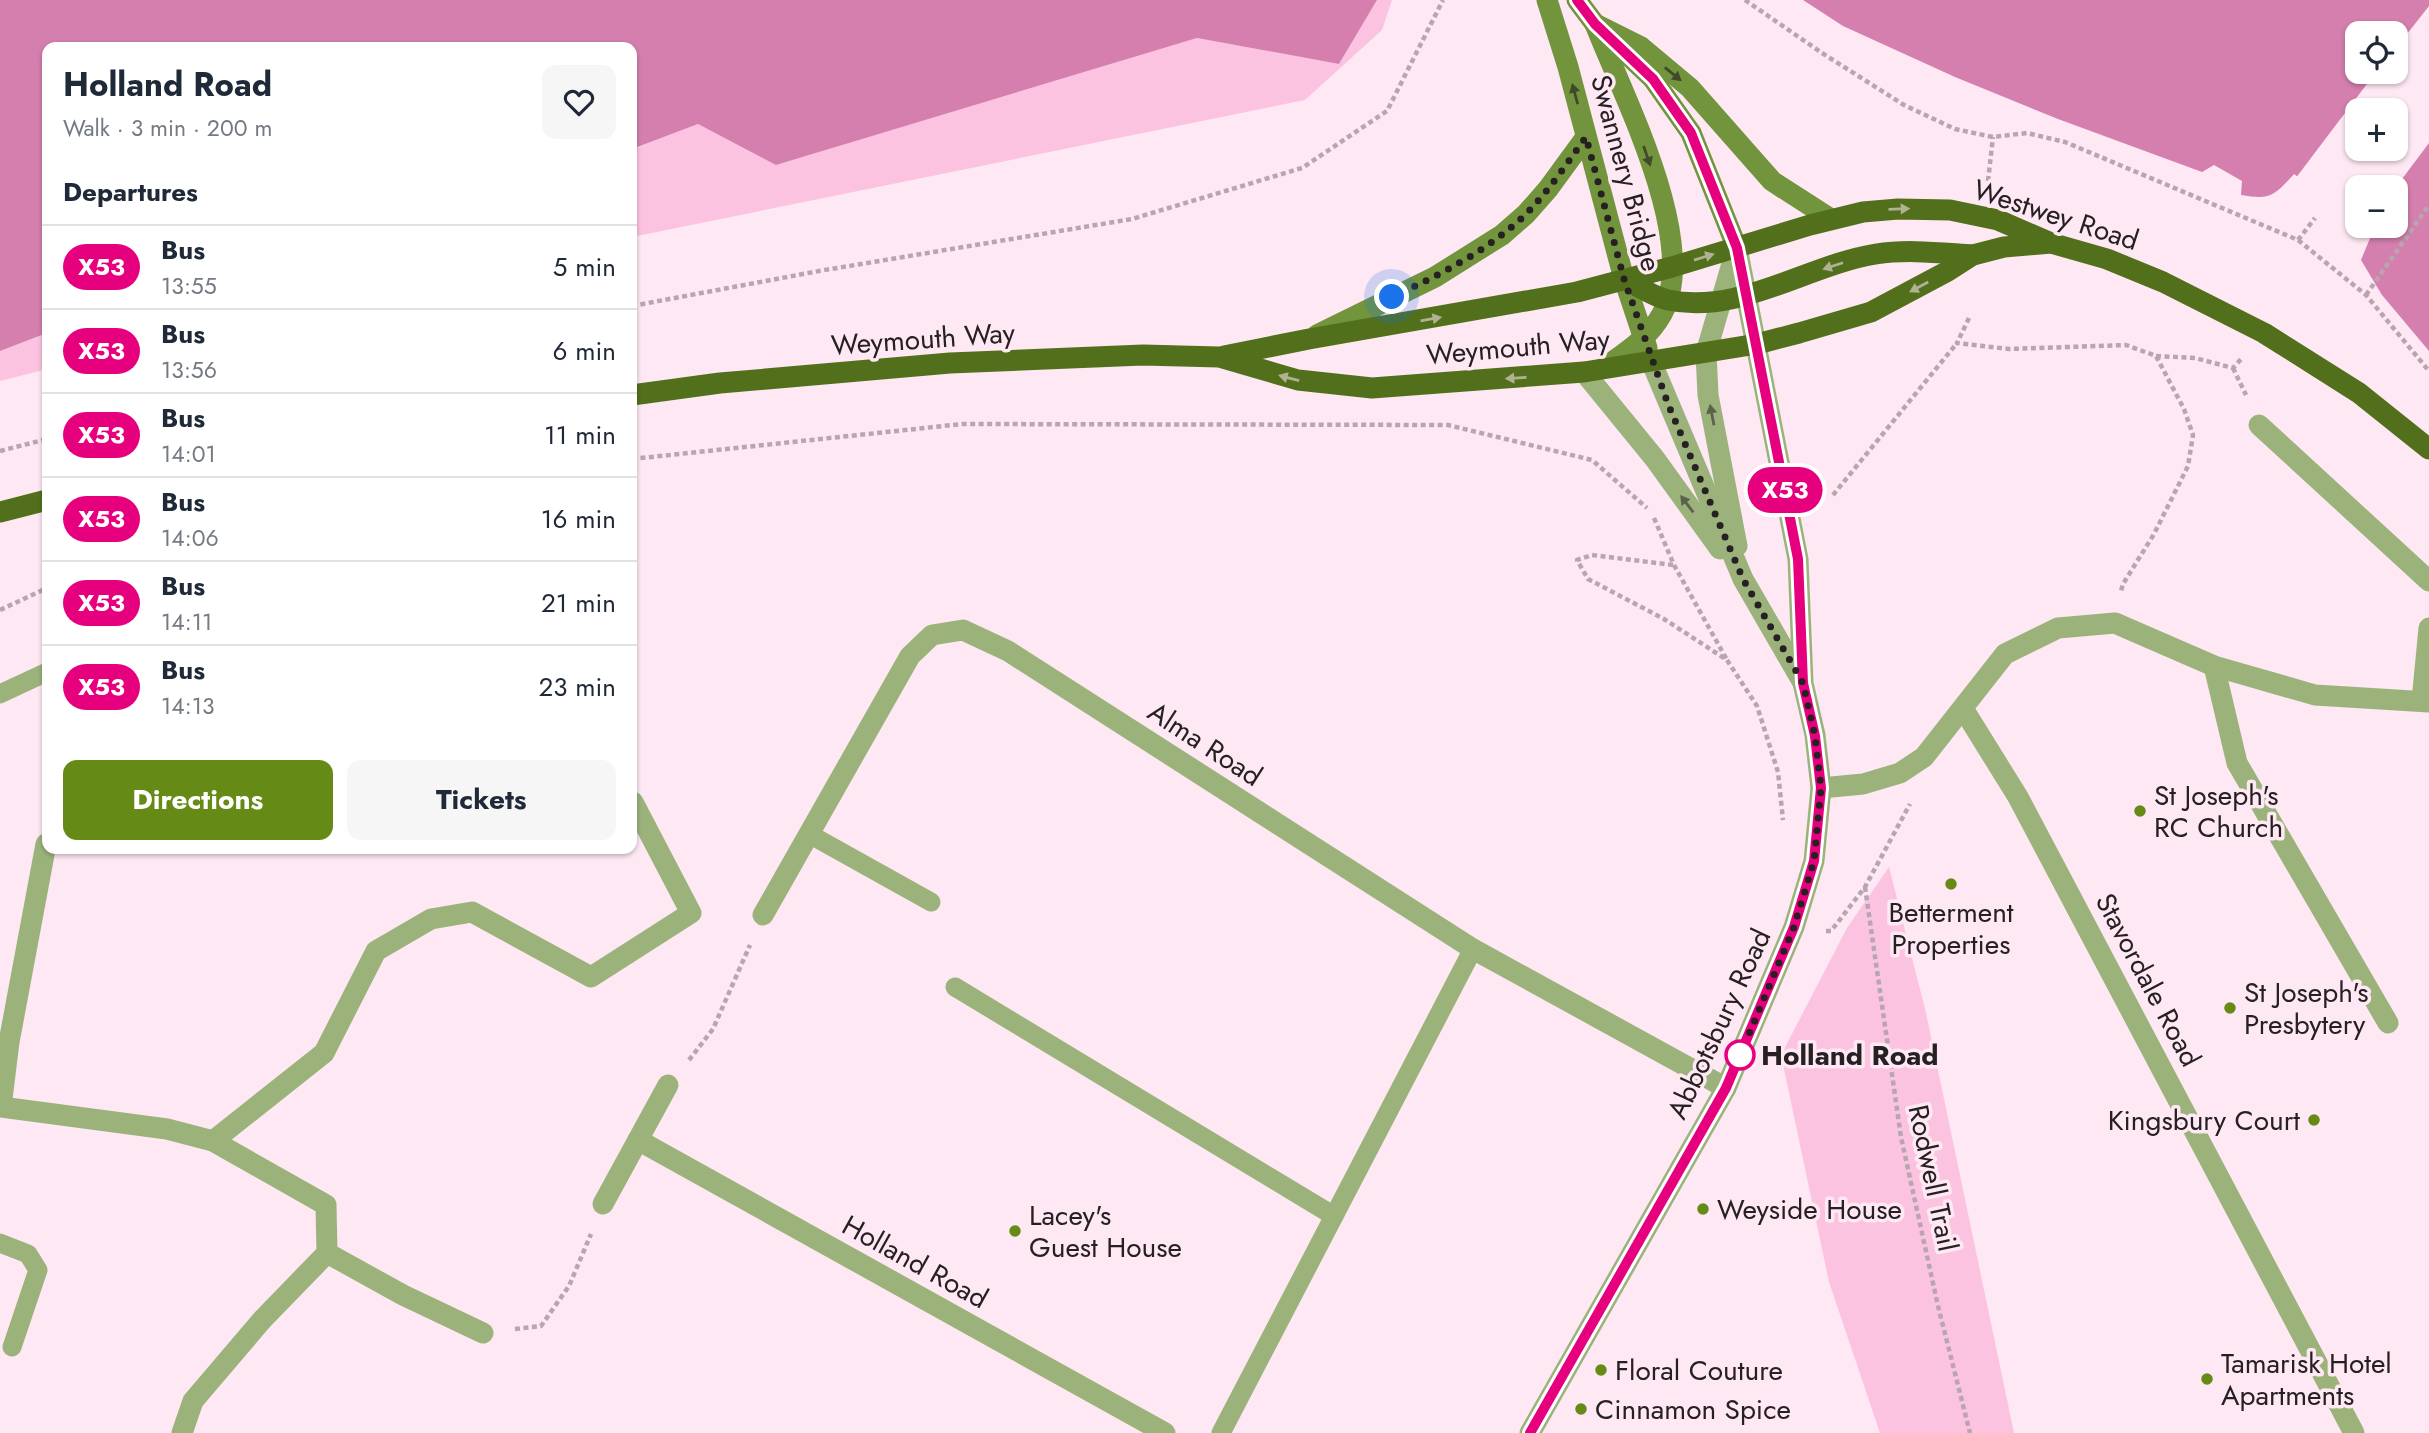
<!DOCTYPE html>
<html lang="en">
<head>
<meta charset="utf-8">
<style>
	:root { --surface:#fff; --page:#f6f6f7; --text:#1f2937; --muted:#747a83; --line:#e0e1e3; --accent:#658b16 }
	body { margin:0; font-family:Jost,sans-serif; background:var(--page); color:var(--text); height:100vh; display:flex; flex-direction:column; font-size:26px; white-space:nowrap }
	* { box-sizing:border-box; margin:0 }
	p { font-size:23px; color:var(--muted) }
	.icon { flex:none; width:38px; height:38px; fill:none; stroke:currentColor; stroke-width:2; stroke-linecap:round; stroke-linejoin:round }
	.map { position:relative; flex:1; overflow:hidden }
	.sheet { position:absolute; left:42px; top:42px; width:595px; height:812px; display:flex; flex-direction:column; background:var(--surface); border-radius:14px; box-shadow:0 2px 5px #0004 }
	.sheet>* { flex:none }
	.badge { padding:0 14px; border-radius:23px; font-size:24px; line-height:46px }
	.buttons { position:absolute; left:2345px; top:21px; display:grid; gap:14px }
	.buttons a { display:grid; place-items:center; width:63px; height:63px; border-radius:14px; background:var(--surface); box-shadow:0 2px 5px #0004; font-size:35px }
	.you { position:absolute; width:35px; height:35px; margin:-18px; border:5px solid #fff; border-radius:50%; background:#1a73e8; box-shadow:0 0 0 10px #1a73e833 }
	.map>.badge { position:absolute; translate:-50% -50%; box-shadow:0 0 0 4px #fff }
	h2 { padding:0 21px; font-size:26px; line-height:63px }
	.round { display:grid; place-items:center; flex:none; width:74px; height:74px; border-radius:14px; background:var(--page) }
	.summary { display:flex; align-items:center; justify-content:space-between; height:119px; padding:0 21px }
	h1 { font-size:33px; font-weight:700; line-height:52px }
	.primary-button { display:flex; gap:14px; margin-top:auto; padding:14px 21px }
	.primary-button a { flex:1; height:80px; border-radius:14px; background:var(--accent); color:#fff; font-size:28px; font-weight:700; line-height:80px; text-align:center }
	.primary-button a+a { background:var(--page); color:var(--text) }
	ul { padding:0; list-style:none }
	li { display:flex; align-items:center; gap:21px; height:84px; padding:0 21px; border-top:2px solid var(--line) }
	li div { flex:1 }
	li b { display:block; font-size:26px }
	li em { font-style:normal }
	li .badge { min-width:77px; font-weight:700; text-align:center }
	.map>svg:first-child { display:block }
	.green { fill:#fcc3e0 }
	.water { fill:#d47fae; fill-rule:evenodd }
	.pier { fill:#fde8f3; fill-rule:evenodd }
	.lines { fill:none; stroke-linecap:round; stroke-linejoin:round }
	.path { stroke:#b7a6af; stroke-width:4.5; stroke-dasharray:5 3.5; stroke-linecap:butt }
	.service { stroke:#9bb37b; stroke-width:19 }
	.minor { stroke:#9bb37b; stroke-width:21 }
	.tertiary { stroke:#9bb37b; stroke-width:21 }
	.secondary { stroke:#72943c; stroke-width:21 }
	.trunk { stroke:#52701b; stroke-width:21 }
	.oneway { fill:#41492c }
	.oneway2 { fill:#b0b292 }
	.oneway3 { fill:#5b624b }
	.line-casing { stroke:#fff; stroke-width:16 }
	.line { stroke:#e6007e; stroke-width:10 }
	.walk { stroke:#272023; stroke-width:7; stroke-dasharray:0 12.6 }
	.poi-dot { fill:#658b16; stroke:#fde8f3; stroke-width:2.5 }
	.stop-dot { fill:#fff; stroke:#e6007e; stroke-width:3.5 }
	.labels { text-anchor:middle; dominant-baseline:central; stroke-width:7; stroke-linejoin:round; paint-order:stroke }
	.street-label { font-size:28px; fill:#272023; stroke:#fde8f3 }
	.poi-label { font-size:28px; fill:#272023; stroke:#fde8f3; text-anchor:start }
	.stop-label { font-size:28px; font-weight:bold; fill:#272023; stroke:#fde8f3; text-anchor:start }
</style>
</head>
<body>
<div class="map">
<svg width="2429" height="1433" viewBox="0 0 2429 1433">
	<rect width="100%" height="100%" fill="#fde8f3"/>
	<g class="green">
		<path d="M1377 0H1392L1382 30 1305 100 632 237V149L698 124 776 165 1197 38 1339 64Z"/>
		<path d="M47 333V369L0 381V351Z"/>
		<path d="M1889 867 1926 1013 2014 1433H1880L1829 1282 1781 1055 1847 928Z"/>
	</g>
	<g class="water">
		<path d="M0 0H1377L1339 64 1197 38 776 165 698 124 632 149V47H47V333L0 351Z"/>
		<path d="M1803 0H2429V351L2382 295 2361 260 2373 231 2366 226H2396V187H2357L2329 200 2294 174C2274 196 2271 200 2241 195L2242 181 2214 165 2202 172 2058 119 1955 77 1843 26ZM2357 33H2396V72H2357ZM2357 110H2396V149H2357Z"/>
	</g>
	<path class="pier" d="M2429 6V143L2396 187H2357L2356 223 2295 179 2376 72H2396V48ZM2357 110H2396V149H2357Z"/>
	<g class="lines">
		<g class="path">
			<path d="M1745 0 1822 53 1904 105 1955 129 1993 137 2027 133 2065 142 2298 240 2366 295 2429 371"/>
			<path d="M1988 181 1993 137"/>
			<path d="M2298 240 2315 218"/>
			<path d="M2366 295 2429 205"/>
			<path d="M632 306 819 271 1132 219 1302 168 1387 111 1443 0"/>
			<path d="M1969 318 1957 343 2009 349 2126 345 2156 356 2184 409 2193 435 2188 466 2154 534 2123 584 2121 591"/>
			<path d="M2156 356 2195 358 2233 368 2243 357"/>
			<path d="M2233 368 2246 395"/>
			<path d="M0 451 47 439"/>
			<path d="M632 459 962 424 1448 425 1592 460 1647 508"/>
			<path d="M1833 495 1957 343"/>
			<path d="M1654 518 1674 565 1727 660"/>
			<path d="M1673 565 1592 555 1577 560 1588 579 1664 619 1727 660 1757 706 1778 772 1783 820"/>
			<path d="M0 610 47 588"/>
			<path d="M1865 887 1901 1137 1938 1306 1970 1433"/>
			<path d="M1826 931H1831L1865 887 1910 804"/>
			<path d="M689 1060 713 1029 750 945"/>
			<path d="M515 1329 541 1326 569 1286 591 1234"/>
		</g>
		<g class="service">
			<path d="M0 694 47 672"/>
			<path d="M809 834 931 902"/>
			<path d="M955 987 1334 1216"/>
			<path d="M0 1243 28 1254 38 1270 12 1347"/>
			<path d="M1221 1433 1473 949"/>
		</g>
		<g class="minor">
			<path d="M2259 425 2429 581"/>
			<path d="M2214 666 2237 763 2388 1023"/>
			<path d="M2422 701 2429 628"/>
			<path d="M1964 710 2018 797 2354 1433"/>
			<path d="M1821 788 1863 784 1900 773 1924 757 2005 654 2058 628 2115 623 2214 666 2315 695 2429 702"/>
			<path d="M46 844 9 1042 1 1107 167 1129 213 1141 326 1205 327 1253 262 1320 193 1401 182 1433"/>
			<path d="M763 915 910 656 932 635 963 630 1008 651 1473 949 1726 1088"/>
			<path d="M638 1140 1165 1433"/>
			<path d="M213 1141 324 1053 376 951 431 919 472 912 591 977 691 913 633 802"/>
			<path d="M603 1204 668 1085"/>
			<path d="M327 1253 403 1295 483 1333"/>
		</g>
		<g class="tertiary">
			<path d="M1736 250 1706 353 1708 395 1737 546"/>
			<path d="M1651 361 1743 579 1802 681"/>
			<path d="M1584 372 1655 459 1720 549"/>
			<path d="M1530 1433 1726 1088 1794 927 1814 861 1821 788 1815 735 1803 683 1798 559 1737 248"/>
		</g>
		<g class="secondary">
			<path d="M1547 0 1568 67 1624 279 1647 348"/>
			<path d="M1577 0 1595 24 1653 79 1691 133 1737 248"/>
			<path d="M1595 24C1622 94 1701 243 1662 314 1648 339 1626 352 1604 368"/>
			<path d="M1595 24 1641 47 1690 88 1772 181 1831 219"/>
			<path d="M1317 335 1435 277 1502 235 1526 214 1548 189 1586 137"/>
		</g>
		<g class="trunk">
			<path d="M1624 279C1638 286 1652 296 1668 300 1740 315 1807 265 1876 254 1908 249 1941 253 1973 255"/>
			<path d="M1224 356 1309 339 1577 292 1672 267 1810 225 1863 212 1898 209 1950 210 1998 220 2051 243 2107 259 2163 282 2264 333 2359 393 2429 449"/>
			<path d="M632 395 720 383 950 363 1143 355 1219 357 1298 380 1372 388 1584 372 1757 344 1799 333 1871 312 1948 271 1973 255 2004 247 2051 243"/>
			<path d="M0 512 47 500"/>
		</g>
	</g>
	<defs><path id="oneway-solid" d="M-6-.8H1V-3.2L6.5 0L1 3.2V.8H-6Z" transform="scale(1.75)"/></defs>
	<g class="oneway">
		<use href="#oneway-solid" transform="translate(1673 74) rotate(39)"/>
		<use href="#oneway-solid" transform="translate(1575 94) rotate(-105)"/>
		<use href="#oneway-solid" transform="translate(1647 156) rotate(71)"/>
	</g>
	<g class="oneway2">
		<use href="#oneway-solid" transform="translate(1899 209) rotate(-2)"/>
		<use href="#oneway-solid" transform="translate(1704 257) rotate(-17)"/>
		<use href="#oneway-solid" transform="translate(1833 266) rotate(162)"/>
		<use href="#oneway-solid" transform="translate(1919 287) rotate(152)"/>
		<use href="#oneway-solid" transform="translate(1431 319) rotate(-10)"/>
		<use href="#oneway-solid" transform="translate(1289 378) rotate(-165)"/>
		<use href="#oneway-solid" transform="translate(1516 378) rotate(176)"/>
	</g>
	<g class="oneway3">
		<use href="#oneway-solid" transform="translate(1712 415) rotate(-101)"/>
		<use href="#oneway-solid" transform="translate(1687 504) rotate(-127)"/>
	</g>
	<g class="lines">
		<defs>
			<path id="line" d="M1530 1433 1726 1088 1794 927 1814 861 1821 788 1815 736 1803 683 1798 559 1737 248 1691 133 1653 79 1595 24 1577 0"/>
		</defs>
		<use href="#line" class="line-casing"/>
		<use href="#line" class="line"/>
		<path class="walk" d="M1392 297C1439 275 1488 251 1526 214 1549 191 1567 163 1586 137L1624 279 1668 404 1743 579 1803 683 1815 736 1821 788 1814 861 1794 927 1736 1065 1740 1055"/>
	</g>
	<g class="poi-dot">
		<circle cx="2140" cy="811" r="7"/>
		<circle cx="1951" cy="884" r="7"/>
		<circle cx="2230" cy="1008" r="7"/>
		<circle cx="2314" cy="1120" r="7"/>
		<circle cx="1703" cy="1209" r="7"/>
		<circle cx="1015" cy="1231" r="7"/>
		<circle cx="1601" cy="1370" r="7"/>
		<circle cx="2207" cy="1379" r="7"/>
		<circle cx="1581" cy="1409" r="7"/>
	</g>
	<circle class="stop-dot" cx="1740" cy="1055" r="14"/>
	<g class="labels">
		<g class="street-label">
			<text transform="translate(1626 173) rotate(75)">Swannery Bridge</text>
			<text transform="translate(2056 215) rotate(18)">Westwey Road</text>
			<text transform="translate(923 339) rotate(-4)">Weymouth Way</text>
			<text transform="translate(1518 347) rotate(-5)">Weymouth Way</text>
			<text transform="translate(1205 744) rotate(33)">Alma Road</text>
			<text transform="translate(2148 980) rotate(62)">Stavordale Road</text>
			<text transform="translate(1719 1024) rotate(-65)">Abbotsbury Road</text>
			<text transform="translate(1933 1178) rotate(78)">Rodwell Trail</text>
			<text transform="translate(915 1262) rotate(29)">Holland Road</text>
		</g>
		<g class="poi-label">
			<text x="2154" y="795">St Joseph's<tspan x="2154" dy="32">RC Church</tspan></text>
			<text x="1951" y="912" text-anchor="middle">Betterment<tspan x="1951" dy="32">Properties</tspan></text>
			<text x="2244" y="992">St Joseph's<tspan x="2244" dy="32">Presbytery</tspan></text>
			<text x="2300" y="1120" text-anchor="end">Kingsbury Court</text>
			<text x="1717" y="1209">Weyside House</text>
			<text x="1029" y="1215">Lacey's<tspan x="1029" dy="32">Guest House</tspan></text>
			<text x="2221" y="1363">Tamarisk Hotel<tspan x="2221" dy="32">Apartments</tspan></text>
			<text x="1615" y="1370">Floral Couture</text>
			<text x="1595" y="1409">Cinnamon Spice</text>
		</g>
		<g class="stop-label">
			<text x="1761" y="1055">Holland Road</text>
		</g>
	</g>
</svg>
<div class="buttons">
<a><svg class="icon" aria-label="locate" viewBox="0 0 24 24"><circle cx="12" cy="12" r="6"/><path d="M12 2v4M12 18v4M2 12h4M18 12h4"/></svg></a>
<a>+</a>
<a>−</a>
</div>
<div class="you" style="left:1392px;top:297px"></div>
<b class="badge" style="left:1785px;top:490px;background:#e6007e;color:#fff">X53</b>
<section class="sheet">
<div class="summary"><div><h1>Holland Road</h1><p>Walk · 3 min · 200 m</p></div><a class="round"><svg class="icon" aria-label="heart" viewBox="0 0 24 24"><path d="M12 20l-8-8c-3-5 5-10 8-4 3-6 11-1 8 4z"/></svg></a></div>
<h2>Departures</h2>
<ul>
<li><span class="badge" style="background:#e6007e;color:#fff">X53</span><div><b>Bus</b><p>13:55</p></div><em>5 min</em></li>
<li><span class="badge" style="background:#e6007e;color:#fff">X53</span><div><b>Bus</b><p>13:56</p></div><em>6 min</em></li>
<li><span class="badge" style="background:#e6007e;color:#fff">X53</span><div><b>Bus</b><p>14:01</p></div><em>11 min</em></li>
<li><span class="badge" style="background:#e6007e;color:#fff">X53</span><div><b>Bus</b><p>14:06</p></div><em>16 min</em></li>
<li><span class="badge" style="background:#e6007e;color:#fff">X53</span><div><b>Bus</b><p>14:11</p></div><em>21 min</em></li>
<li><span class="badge" style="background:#e6007e;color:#fff">X53</span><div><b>Bus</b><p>14:13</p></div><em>23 min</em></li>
</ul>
<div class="primary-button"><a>Directions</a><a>Tickets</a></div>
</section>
</div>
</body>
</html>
